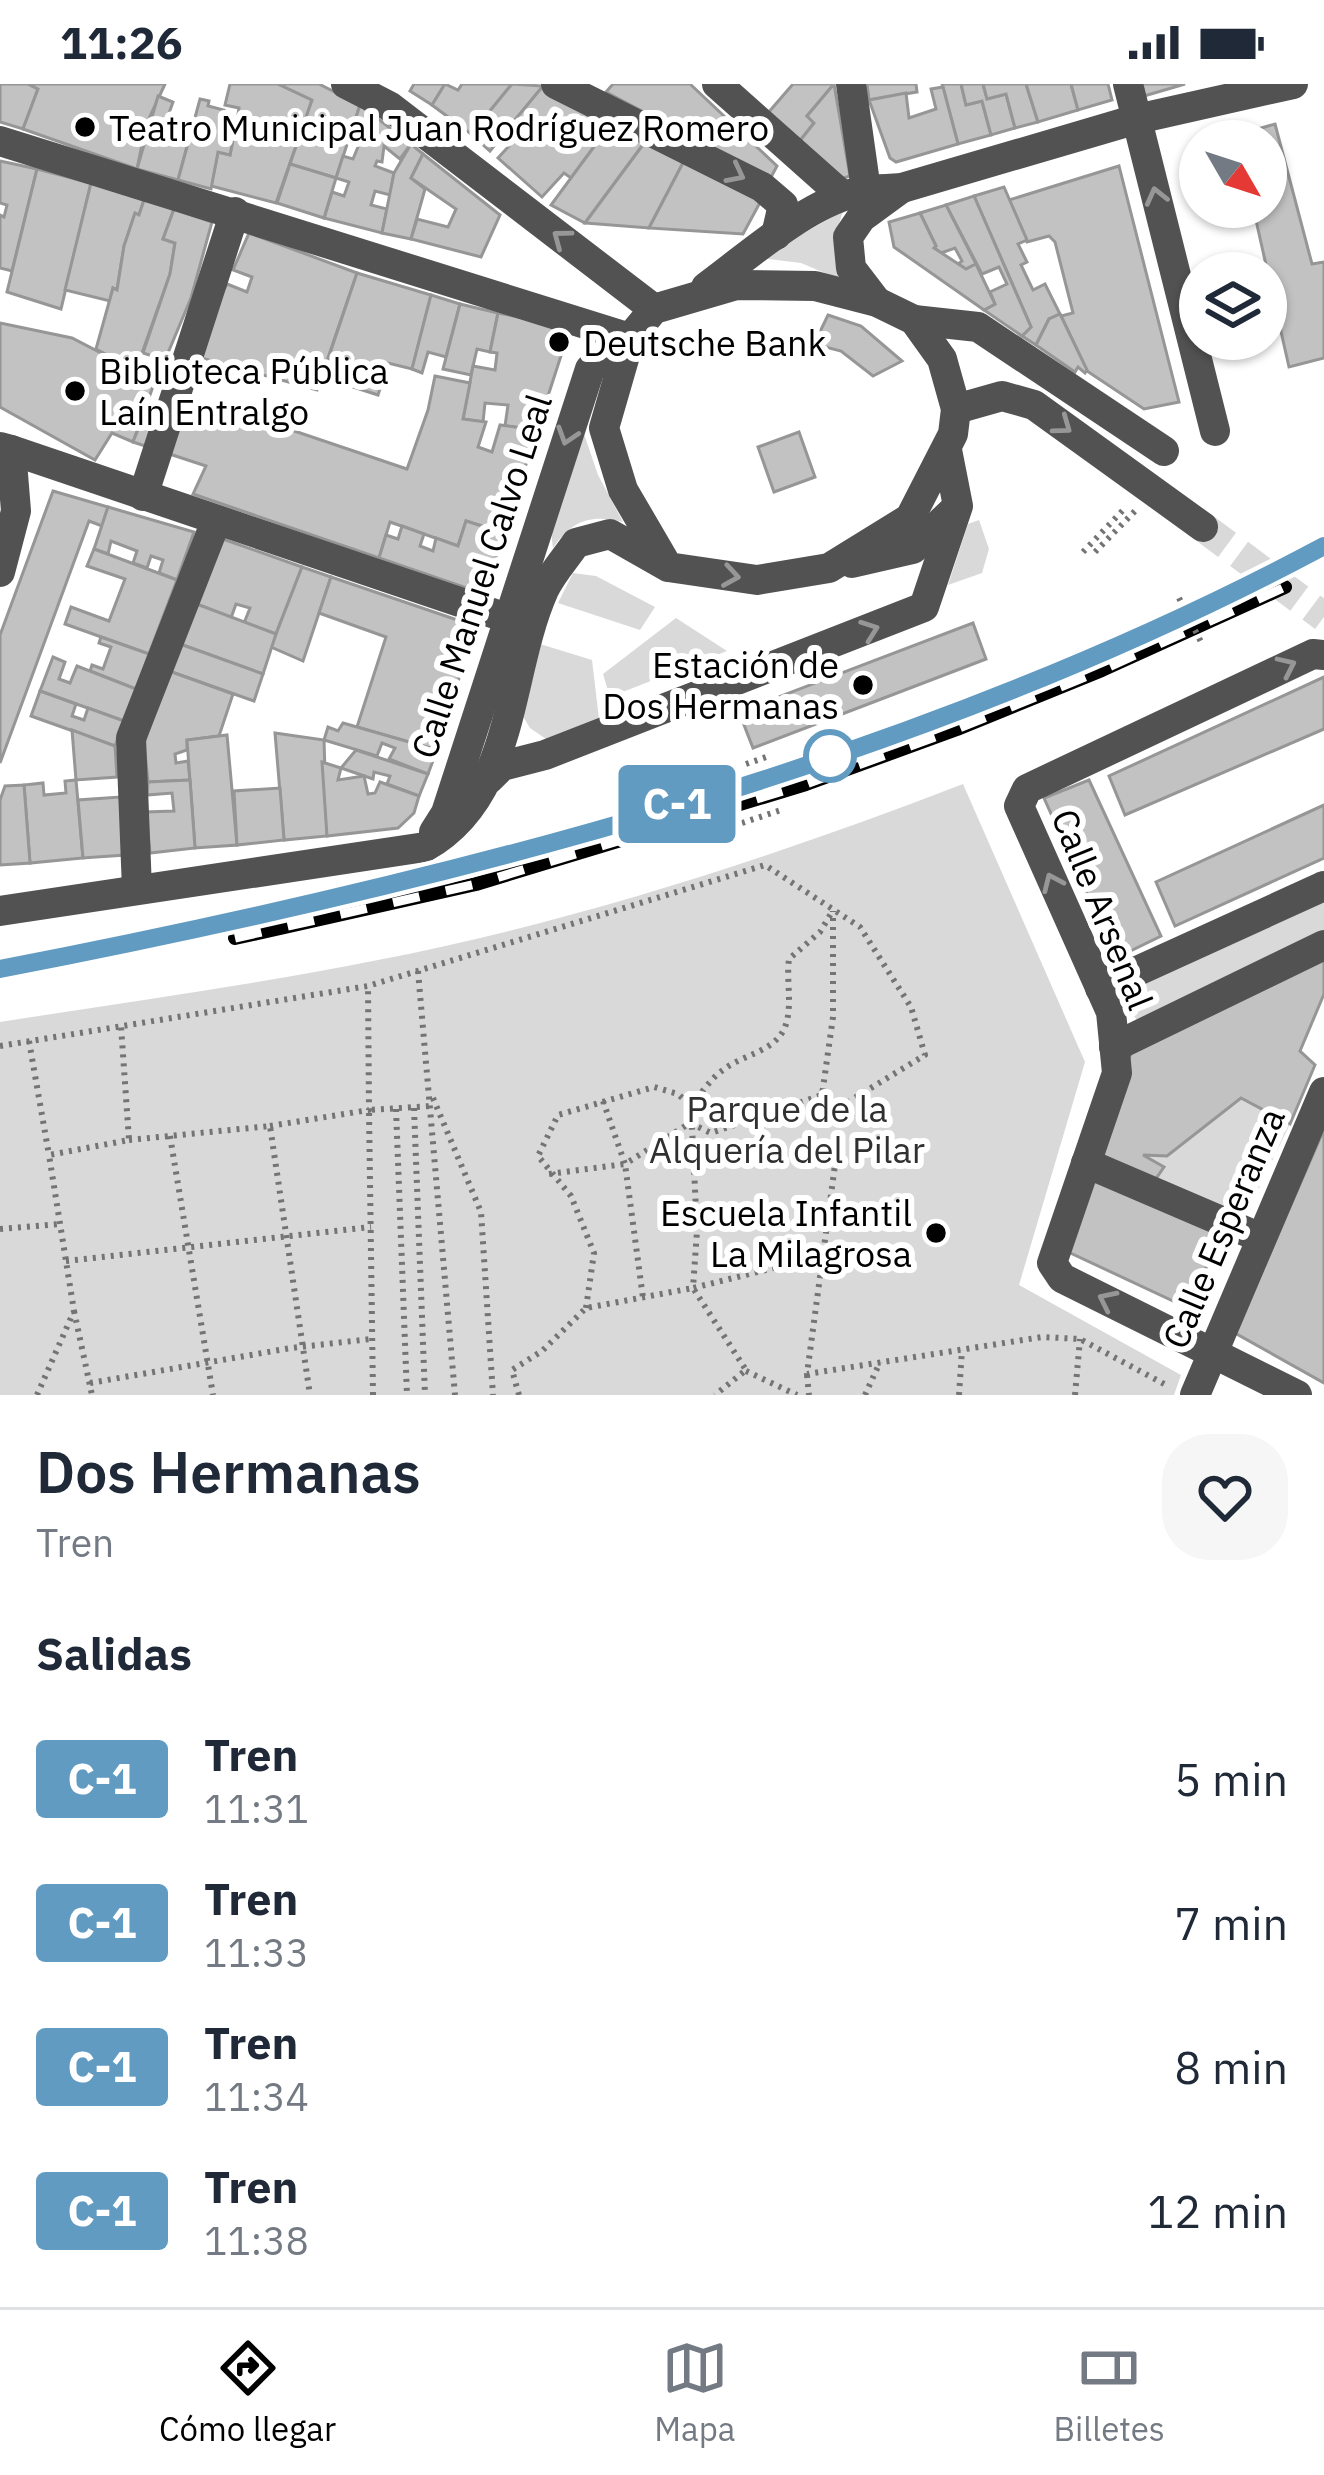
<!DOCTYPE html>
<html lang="es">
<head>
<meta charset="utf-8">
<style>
	:root { --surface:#fff; --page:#f6f6f7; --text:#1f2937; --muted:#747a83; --line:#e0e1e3; --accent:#000 }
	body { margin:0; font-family:"IBM Plex Sans",sans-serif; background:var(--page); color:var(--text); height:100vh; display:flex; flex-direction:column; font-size:45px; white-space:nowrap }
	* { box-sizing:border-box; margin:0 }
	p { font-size:39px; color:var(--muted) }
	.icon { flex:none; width:66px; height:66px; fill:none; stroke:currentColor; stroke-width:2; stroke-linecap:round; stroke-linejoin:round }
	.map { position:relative; height:1311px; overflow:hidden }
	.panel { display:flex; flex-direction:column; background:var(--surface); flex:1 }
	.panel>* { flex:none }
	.badge { padding:0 24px; border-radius:9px; font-size:42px; line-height:78px }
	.needle { width:78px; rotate:129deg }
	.fabs { position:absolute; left:1179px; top:36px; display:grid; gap:24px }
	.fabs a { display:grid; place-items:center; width:108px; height:108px; border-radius:50%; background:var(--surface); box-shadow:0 3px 9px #0004; font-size:60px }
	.map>.badge { position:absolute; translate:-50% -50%; box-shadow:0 0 0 6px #fff }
	h2 { padding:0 36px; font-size:45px; line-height:108px }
	.round { display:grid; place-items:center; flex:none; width:126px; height:126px; border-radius:48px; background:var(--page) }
	.head { display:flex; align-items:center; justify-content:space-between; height:204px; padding:0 36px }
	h1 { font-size:57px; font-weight:600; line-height:90px }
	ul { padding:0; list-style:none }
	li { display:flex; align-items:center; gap:36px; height:144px; padding:0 36px }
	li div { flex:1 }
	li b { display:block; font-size:45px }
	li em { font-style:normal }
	li .badge { min-width:132px; font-weight:700; text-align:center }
	.status { display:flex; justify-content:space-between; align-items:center; height:84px; padding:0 60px; background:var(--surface); direction:ltr }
	.status svg { height:33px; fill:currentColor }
	.tab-bar { display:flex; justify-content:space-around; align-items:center; height:168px; border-top:3px solid var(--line); background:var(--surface); font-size:33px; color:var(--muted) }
	.tab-bar a { display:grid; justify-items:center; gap:6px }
	.tab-bar .selected { color:var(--accent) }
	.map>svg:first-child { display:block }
	.green { fill:#d9d9d9 }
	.building { fill:#c2c2c2; stroke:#969696; stroke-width:3 }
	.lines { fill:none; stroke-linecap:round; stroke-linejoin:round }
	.minor-tunnel { stroke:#d9d9d9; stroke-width:30; stroke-dasharray:30 15; stroke-linecap:butt }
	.path { stroke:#747474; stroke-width:6; stroke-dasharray:3 6; stroke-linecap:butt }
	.minor { stroke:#525252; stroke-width:30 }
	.rail-casing { stroke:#000; stroke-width:14 }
	.rail { stroke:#fff; stroke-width:9; stroke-dasharray:27; stroke-linecap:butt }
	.path-bridge { stroke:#747474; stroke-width:6; stroke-dasharray:3 6; stroke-linecap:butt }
	.oneway { stroke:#979797 }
	.line-casing { stroke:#fff; stroke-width:27 }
	.line { stroke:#619bc1; stroke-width:18 }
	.poi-dot { fill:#000; stroke:#fff; stroke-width:4.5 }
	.stop-dot { fill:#fff; stroke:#619bc1; stroke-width:6 }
	.labels { text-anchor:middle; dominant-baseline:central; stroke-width:12; stroke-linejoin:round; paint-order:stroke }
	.poi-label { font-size:36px; fill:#000; stroke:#fff; text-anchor:start }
	.street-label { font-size:36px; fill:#000; stroke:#fff }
	.park-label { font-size:36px; fill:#303030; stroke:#fff }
</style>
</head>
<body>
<div class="status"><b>11:26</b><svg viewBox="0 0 49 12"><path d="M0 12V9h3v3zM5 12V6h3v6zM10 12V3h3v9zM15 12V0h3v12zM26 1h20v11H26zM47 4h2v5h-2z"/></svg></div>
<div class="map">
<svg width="1324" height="1311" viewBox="0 0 1324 1311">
	<rect width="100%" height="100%" fill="#fff"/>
	<g class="green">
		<path d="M843 127 834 156 839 195 801 179 760 174Z"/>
		<path d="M581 341 598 391 623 438C591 430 572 436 553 464 546 426 570 376 581 341Z"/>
		<path d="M979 436 989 465 982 489 948 501 968 440Z"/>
		<path d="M573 489 596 492 655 523 640 546 558 519Z"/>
		<path d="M676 534 727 567 610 613 603 590Z"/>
		<path d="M540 560 592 576 599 635 549 657 530 644 519 626Z"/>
		<path d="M963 700 1085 978 1019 1201 1181 1291 1174 1311H0V938C126 918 253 901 378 876 578 837 774 773 963 700Z"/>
		<path d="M1324 790V872L1141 941 1127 923 1120 900Z"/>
		<path d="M1241 1014 1290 1040 1244 1135 1155 1096 1164 1083 1143 1071 1167 1072Z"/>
	</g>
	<g class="building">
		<path d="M0 0H28L38 5 23 45 0 38Z"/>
		<path d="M165 0 146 41 137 85 23 45 38 5 28 0Z"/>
		<path d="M230 0H278L312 16 276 119 211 102 218 68 230 71 237 36 239 24 225 21Z"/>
		<path d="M278 0H319L360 21 336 94 290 80 312 16Z"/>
		<path d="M414 0H445L432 21 410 7Z"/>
		<path d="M445 0 458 6 462 0H512L471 50 432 21Z"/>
		<path d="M512 0 543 2 490 67 471 50Z"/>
		<path d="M613 0H690L777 82 770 95 606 8Z"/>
		<path d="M793 0H834L807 32 814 39 799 58 768 29Z"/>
		<path d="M834 0 850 92 838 96 799 58 814 39 807 32Z"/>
		<path d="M867 0H916L917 8 869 16Z"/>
		<path d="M942 0H961L966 21 982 17 991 51 958 60Z"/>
		<path d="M961 0H983L987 15 1006 10 1015 44 991 51 982 17 966 21Z"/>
		<path d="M983 0H1026L1038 38 1015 44 1006 10 987 15Z"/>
		<path d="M1026 0H1071L1078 26 1038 38Z"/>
		<path d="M1071 0H1108L1112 16 1078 26Z"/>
		<path d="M1142 0H1185L1144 12Z"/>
		<path d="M543 2 613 37 571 94 564 89 542 113 498 74 519 51 509 43Z"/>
		<path d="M943 3 958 60 896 78 890 74 869 16 906 9 909 34 936 25 931 5Z"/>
		<path d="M158 12 173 18 165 40 191 48 178 96 137 85Z"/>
		<path d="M200 15 209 17 208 22 224 26 223 32 237 36 230 71 218 68 211 105 178 96Z"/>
		<path d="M360 21 411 60 400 75 384 62 382 78 377 77 375 82 394 89 390 111 375 107 371 121 387 125 382 149 324 134 332 108 344 112 349 98 336 94 343 72 353 75 360 58 349 55Z"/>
		<path d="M613 37 645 58 585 139 551 121Z"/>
		<path d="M1275 40 1312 180 1324 178V274L1289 283 1253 123H1266V57H1238L1237 51Z"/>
		<path d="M645 58 684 77 649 144 585 139Z"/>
		<path d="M411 60 423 70 411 94 425 105 411 155 382 149 394 89Z"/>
		<path d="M423 70 500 131 481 173 411 155 417 135 448 143 456 125 411 94Z"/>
		<path d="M0 77 37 85 12 187 0 184V131L4 133 7 121 0 119Z"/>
		<path d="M684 77 763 113 743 150 649 144Z"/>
		<path d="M290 80 336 94 324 134 277 119Z"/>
		<path d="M1119 82 1179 318 1144 325 1087 287 1061 232 1073 229 1055 158 1049 152 1027 158 1009 116Z"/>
		<path d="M37 85 91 99 61 225 7 208Z"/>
		<path d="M91 99 144 116 139 131 135 129 124 162 117 206 113 204 110 217 65 206Z"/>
		<path d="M1004 103 1027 156 1018 160 1027 178 1021 181 1033 206 1045 200 1060 230 1049 235 1036 261 1022 252 1031 243 974 112Z"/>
		<path d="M974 112 1031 243 1022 252 984 226 995 220 990 208 1007 200 999 183 982 190 946 121Z"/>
		<path d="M144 116 174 125 163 155 175 159 170 190 136 286 96 265 113 204 117 206 124 162 135 129 139 131Z"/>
		<path d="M946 121 976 180 966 185 958 180 962 177 955 164 941 169 934 164 936 162 920 129Z"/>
		<path d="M174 125 212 138 191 214 165 276 143 269 170 190 175 159 163 155Z"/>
		<path d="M920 129 936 162 934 164 966 185 976 180 995 220 984 226 894 163 889 138Z"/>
		<path d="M249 149 357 189 317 306 187 270 227 200 247 208 252 193 233 186Z"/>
		<path d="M357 189 431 211 412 285 388 279 378 311 322 293Z"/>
		<path d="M431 211 460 220 446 273 428 268 422 289 412 285Z"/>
		<path d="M460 220 498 229 490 268 477 265 471 291 443 285Z"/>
		<path d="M498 229 561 241 568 250 537 346 505 342 508 321 485 319 483 338 463 335 473 282 495 286 497 269 490 268Z"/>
		<path d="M1060 230 1087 286 1085 289 1078 283 1075 288 1036 261 1049 235Z"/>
		<path d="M828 231 861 242 902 277 873 292 841 267 814 260Z"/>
		<path d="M0 239 72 254 155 297 133 358 112 349 95 376 0 323Z"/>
		<path d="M435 292 470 299 463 335 486 338 478 363 492 368 500 341 537 346 504 449 466 437 458 462 390 438 379 474 193 410 206 382 133 358 149 318 218 341 223 323 407 385 428 326Z"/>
		<path d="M799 348 815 393 774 408 758 363Z"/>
		<path d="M53 407 108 423 102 442 89 437 0 679V551Z"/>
		<path d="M108 423 194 448 177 496 159 489 163 476 151 472 147 484 133 479 137 467 111 457 108 470 94 465Z"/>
		<path d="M466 437 504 449 484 510 379 474 386 451 398 455 402 442 424 450 420 462 433 467 436 454 458 462Z"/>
		<path d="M220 454 302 483 276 550 244 539 250 524 236 520 231 534 194 519Z"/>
		<path d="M94 465 177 496 149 570 65 540 71 523 109 537 125 495 87 482Z"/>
		<path d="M302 483 331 493 303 577 271 563Z"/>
		<path d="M331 493 475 542 437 666 357 643 386 553 319 529Z"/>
		<path d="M194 519 276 550 263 590 180 560Z"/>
		<path d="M973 539 986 575 753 664 739 628Z"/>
		<path d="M101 553 149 570 136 605 90 587 92 581 103 585 111 563 99 559Z"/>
		<path d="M180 560 263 590 254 617 169 587Z"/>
		<path d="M53 573 65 578 59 595 70 599 77 582 136 605 124 637 40 607Z"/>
		<path d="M169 587 233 610 219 652 187 656V666L175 670 176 679 188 677 190 696 148 698 144 659Z"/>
		<path d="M1324 593V645L1125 731 1109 692Z"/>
		<path d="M40 607 76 620 72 632 84 636 88 624 124 637 115 662 31 632Z"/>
		<path d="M343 639 437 666 428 690 389 675 395 664 382 659 377 672 324 656 328 643 338 647Z"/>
		<path d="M72 646 115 662 117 693 76 696Z"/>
		<path d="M275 649 324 656 327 752 284 756Z"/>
		<path d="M227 651 237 761 195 764 187 656Z"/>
		<path d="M356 666 428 690 419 712 387 700 390 692 374 688 373 695 341 684Z"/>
		<path d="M322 678 341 684 338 696 364 692 368 710 375 709 380 698 419 712 414 729 398 744 327 752Z"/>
		<path d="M76 696 83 774 30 779 24 701 43 699 44 711 66 709 65 697Z"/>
		<path d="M190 696 195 764 150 769 146 728 174 727 172 709 147 711 148 698Z"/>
		<path d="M1089 696 1161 852 1116 874 1044 714Z"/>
		<path d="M24 701 30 779 0 781V716L5 702Z"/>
		<path d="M280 704 284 756 237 761 234 707Z"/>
		<path d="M120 713 125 771 83 774 78 716Z"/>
		<path d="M1324 721V774L1175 842 1156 798Z"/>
		<path d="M1324 872V910L1300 967 1315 981 1290 1040 1241 1014 1167 1072 1143 1071 1164 1083 1155 1096 1095 1074 1133 963Z"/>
		<path d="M1324 1045V1299L1235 1249Z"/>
		<path d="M1090 1093 1222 1148 1188 1224 1064 1166Z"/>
	</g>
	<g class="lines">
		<path class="minor-tunnel" d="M1203 443 1324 533"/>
		<g class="path">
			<path d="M1083 468 1126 423"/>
			<path d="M1095 468 1135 427"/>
			<path d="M746 680 769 672"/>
			<path d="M742 739 784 725"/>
			<path d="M418 887 455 1311"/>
			<path d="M29 957 49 1071"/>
			<path d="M0 962 368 902 765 781 860 843 911 923 925 971 843 1021 807 1290 1042 1253 1080 1255 1168 1302"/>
			<path d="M433 1014 481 1128 493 1311"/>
			<path d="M603 1017 625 1080 690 1039 711 1049 822 1011 833 933V827"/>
			<path d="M691 1022C701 1010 710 995 723 986 743 970 775 968 785 943 793 922 786 897 789 875L820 848 832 828"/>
			<path d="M414 1024 425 1311"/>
			<path d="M396 1025 407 1311"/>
			<path d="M270 1042 369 1026 368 902"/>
			<path d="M170 1052 213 1311"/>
			<path d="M129 1056 270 1042 310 1311"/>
			<path d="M549 1090 625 1080 643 1214"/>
			<path d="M0 1145 60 1140"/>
			<path d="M66 1177 371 1143"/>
			<path d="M586 1224 594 1169 571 1112 538 1072 558 1031 654 1003 678 1010 691 1022 697 1147 693 1204 822 1172"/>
			<path d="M74 1227 92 1311"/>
			<path d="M746 1287 797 1311"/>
			<path d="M807 1291 809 1311"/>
			<path d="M90 1299 291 1264 371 1255"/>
			<path d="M37 1311 74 1227 49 1071 129 1056 121 942"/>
			<path d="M373 1311 369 1026 431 1022"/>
			<path d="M519 1311 512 1286 542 1267 586 1224 693 1204 746 1286 715 1311"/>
			<path d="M865 1311 880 1278"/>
			<path d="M959 1311 962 1266"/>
			<path d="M1075 1311 1080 1255"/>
		</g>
		<g class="minor">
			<path d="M346 0 389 22 654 225"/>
			<path d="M556 0 762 103 783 121 776 151"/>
			<path d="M717 0 843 112"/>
			<path d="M851 0 866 106"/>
			<path d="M1128 0 1215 347"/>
			<path d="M0 57 630 254"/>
			<path d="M706 203C747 173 798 127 847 111 865 105 884 105 902 104L1137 35 1293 0"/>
			<path d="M877 218 851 184 848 153 861 134 902 104"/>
			<path d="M914 236 978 243 1164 367"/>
			<path d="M956 325 1002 312 1034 321 1203 443"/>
			<path d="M0 363 11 366 16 427 0 488"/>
			<path d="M11 366 507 534"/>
			<path d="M143 412 235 128"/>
			<path d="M852 479 913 465 955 425"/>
			<path d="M489 695 502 682 545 671 924 523 958 422 947 366"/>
			<path d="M434 748 446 729 590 285 629 259"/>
			<path d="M137 805 131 654 216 437"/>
			<path d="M0 827 425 763C516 712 506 591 544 506 552 489 566 474 576 459L610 450 668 483 757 496 829 484 910 434 953 350 956 325 942 275 914 236 877 218 815 202 736 201 654 225 630 254 604 344 623 406 668 483"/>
			<path d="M1100 904 1324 802"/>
			<path d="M1114 963 1324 861"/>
			<path d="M1086 1079 1261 1154"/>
			<path d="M1195 1311 1324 1008"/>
			<path d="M1297 1311 1062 1194 1052 1179 1117 989 1111 928 1019 722 1027 705 1313 570 1324 571"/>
		</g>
		<defs>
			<g id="rail">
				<path d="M235 854 476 800 806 700 957 645 1102 586 1285 503"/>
				<path d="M0 885C450 797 917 679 1324 462"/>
			</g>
		</defs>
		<use href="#rail" class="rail-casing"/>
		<use href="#rail" class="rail"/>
		<path class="path-bridge" d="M1179 514 1202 560"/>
	</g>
	<defs><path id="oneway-chevron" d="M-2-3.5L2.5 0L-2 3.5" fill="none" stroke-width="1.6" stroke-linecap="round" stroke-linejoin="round" transform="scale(3)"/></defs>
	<g class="oneway">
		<use href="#oneway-chevron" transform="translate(736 90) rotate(27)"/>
		<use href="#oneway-chevron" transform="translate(1156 112) rotate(-104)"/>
		<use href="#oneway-chevron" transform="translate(561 154) rotate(-143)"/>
		<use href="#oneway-chevron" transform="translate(1063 342) rotate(36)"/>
		<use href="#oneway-chevron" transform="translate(567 352) rotate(108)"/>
		<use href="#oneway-chevron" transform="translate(731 492) rotate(9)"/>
		<use href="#oneway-chevron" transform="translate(870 546) rotate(-20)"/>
		<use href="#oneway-chevron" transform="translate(1287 582) rotate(-25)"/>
		<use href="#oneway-chevron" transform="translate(1052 798) rotate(-114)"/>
		<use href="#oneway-chevron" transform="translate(1107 1216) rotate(-154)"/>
	</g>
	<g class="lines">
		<defs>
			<path id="line" d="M0 885C450 798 918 679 1324 462"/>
		</defs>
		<use href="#line" class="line-casing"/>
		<use href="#line" class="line"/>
	</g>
	<g class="poi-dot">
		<circle cx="85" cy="43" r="12"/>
		<circle cx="559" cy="258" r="12"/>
		<circle cx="75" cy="307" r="12"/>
		<circle cx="863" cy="601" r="12"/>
		<circle cx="936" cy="1149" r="12"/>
	</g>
	<circle class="stop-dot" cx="830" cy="672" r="24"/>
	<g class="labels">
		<g class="poi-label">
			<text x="109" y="43">Teatro Municipal Juan Rodríguez Romero</text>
			<text x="583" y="258">Deutsche Bank</text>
			<text x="99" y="286">Biblioteca Pública<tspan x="99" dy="41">Laín Entralgo</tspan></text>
			<text x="839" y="580" text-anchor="end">Estación de<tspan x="839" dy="41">Dos Hermanas</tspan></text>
			<text x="912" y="1128" text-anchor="end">Escuela Infantil<tspan x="912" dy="41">La Milagrosa</tspan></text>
		</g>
		<g class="street-label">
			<text transform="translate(481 492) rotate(-72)">Calle Manuel Calvo Leal</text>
			<text transform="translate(1103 825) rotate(68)">Calle Arsenal</text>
			<text transform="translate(1223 1144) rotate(-67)">Calle Esperanza</text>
		</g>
		<g class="park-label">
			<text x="787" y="1024">Parque de la<tspan x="787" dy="41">Alquería del Pilar</tspan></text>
		</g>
	</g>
</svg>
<div class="fabs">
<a><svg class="needle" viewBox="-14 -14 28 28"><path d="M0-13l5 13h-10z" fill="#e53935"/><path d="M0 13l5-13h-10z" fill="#747a83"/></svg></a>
<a><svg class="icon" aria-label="layers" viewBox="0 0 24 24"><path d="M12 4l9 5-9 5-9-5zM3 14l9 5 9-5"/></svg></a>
</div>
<b class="badge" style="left:677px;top:720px;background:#619bc1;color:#fff">C-1</b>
</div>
<section class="panel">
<div class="head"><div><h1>Dos Hermanas</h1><p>Tren</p></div><a class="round"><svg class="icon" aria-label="heart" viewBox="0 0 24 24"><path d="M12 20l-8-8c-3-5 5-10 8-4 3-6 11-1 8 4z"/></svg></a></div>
<h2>Salidas</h2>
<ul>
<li><span class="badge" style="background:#619bc1;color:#fff">C-1</span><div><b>Tren</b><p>11:31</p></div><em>5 min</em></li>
<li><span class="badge" style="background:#619bc1;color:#fff">C-1</span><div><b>Tren</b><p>11:33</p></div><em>7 min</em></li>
<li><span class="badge" style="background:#619bc1;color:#fff">C-1</span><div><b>Tren</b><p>11:34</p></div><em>8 min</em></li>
<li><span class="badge" style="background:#619bc1;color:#fff">C-1</span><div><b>Tren</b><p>11:38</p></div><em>12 min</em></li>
</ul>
</section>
<nav class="tab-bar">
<a class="selected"><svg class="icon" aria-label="directions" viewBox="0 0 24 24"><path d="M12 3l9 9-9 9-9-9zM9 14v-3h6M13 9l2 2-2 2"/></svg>Cómo llegar</a>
<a><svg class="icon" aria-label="map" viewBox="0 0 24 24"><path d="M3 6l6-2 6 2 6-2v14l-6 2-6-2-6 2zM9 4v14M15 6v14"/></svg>Mapa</a>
<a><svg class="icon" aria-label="tickets" viewBox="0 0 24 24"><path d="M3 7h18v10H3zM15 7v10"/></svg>Billetes</a>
</nav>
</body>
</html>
